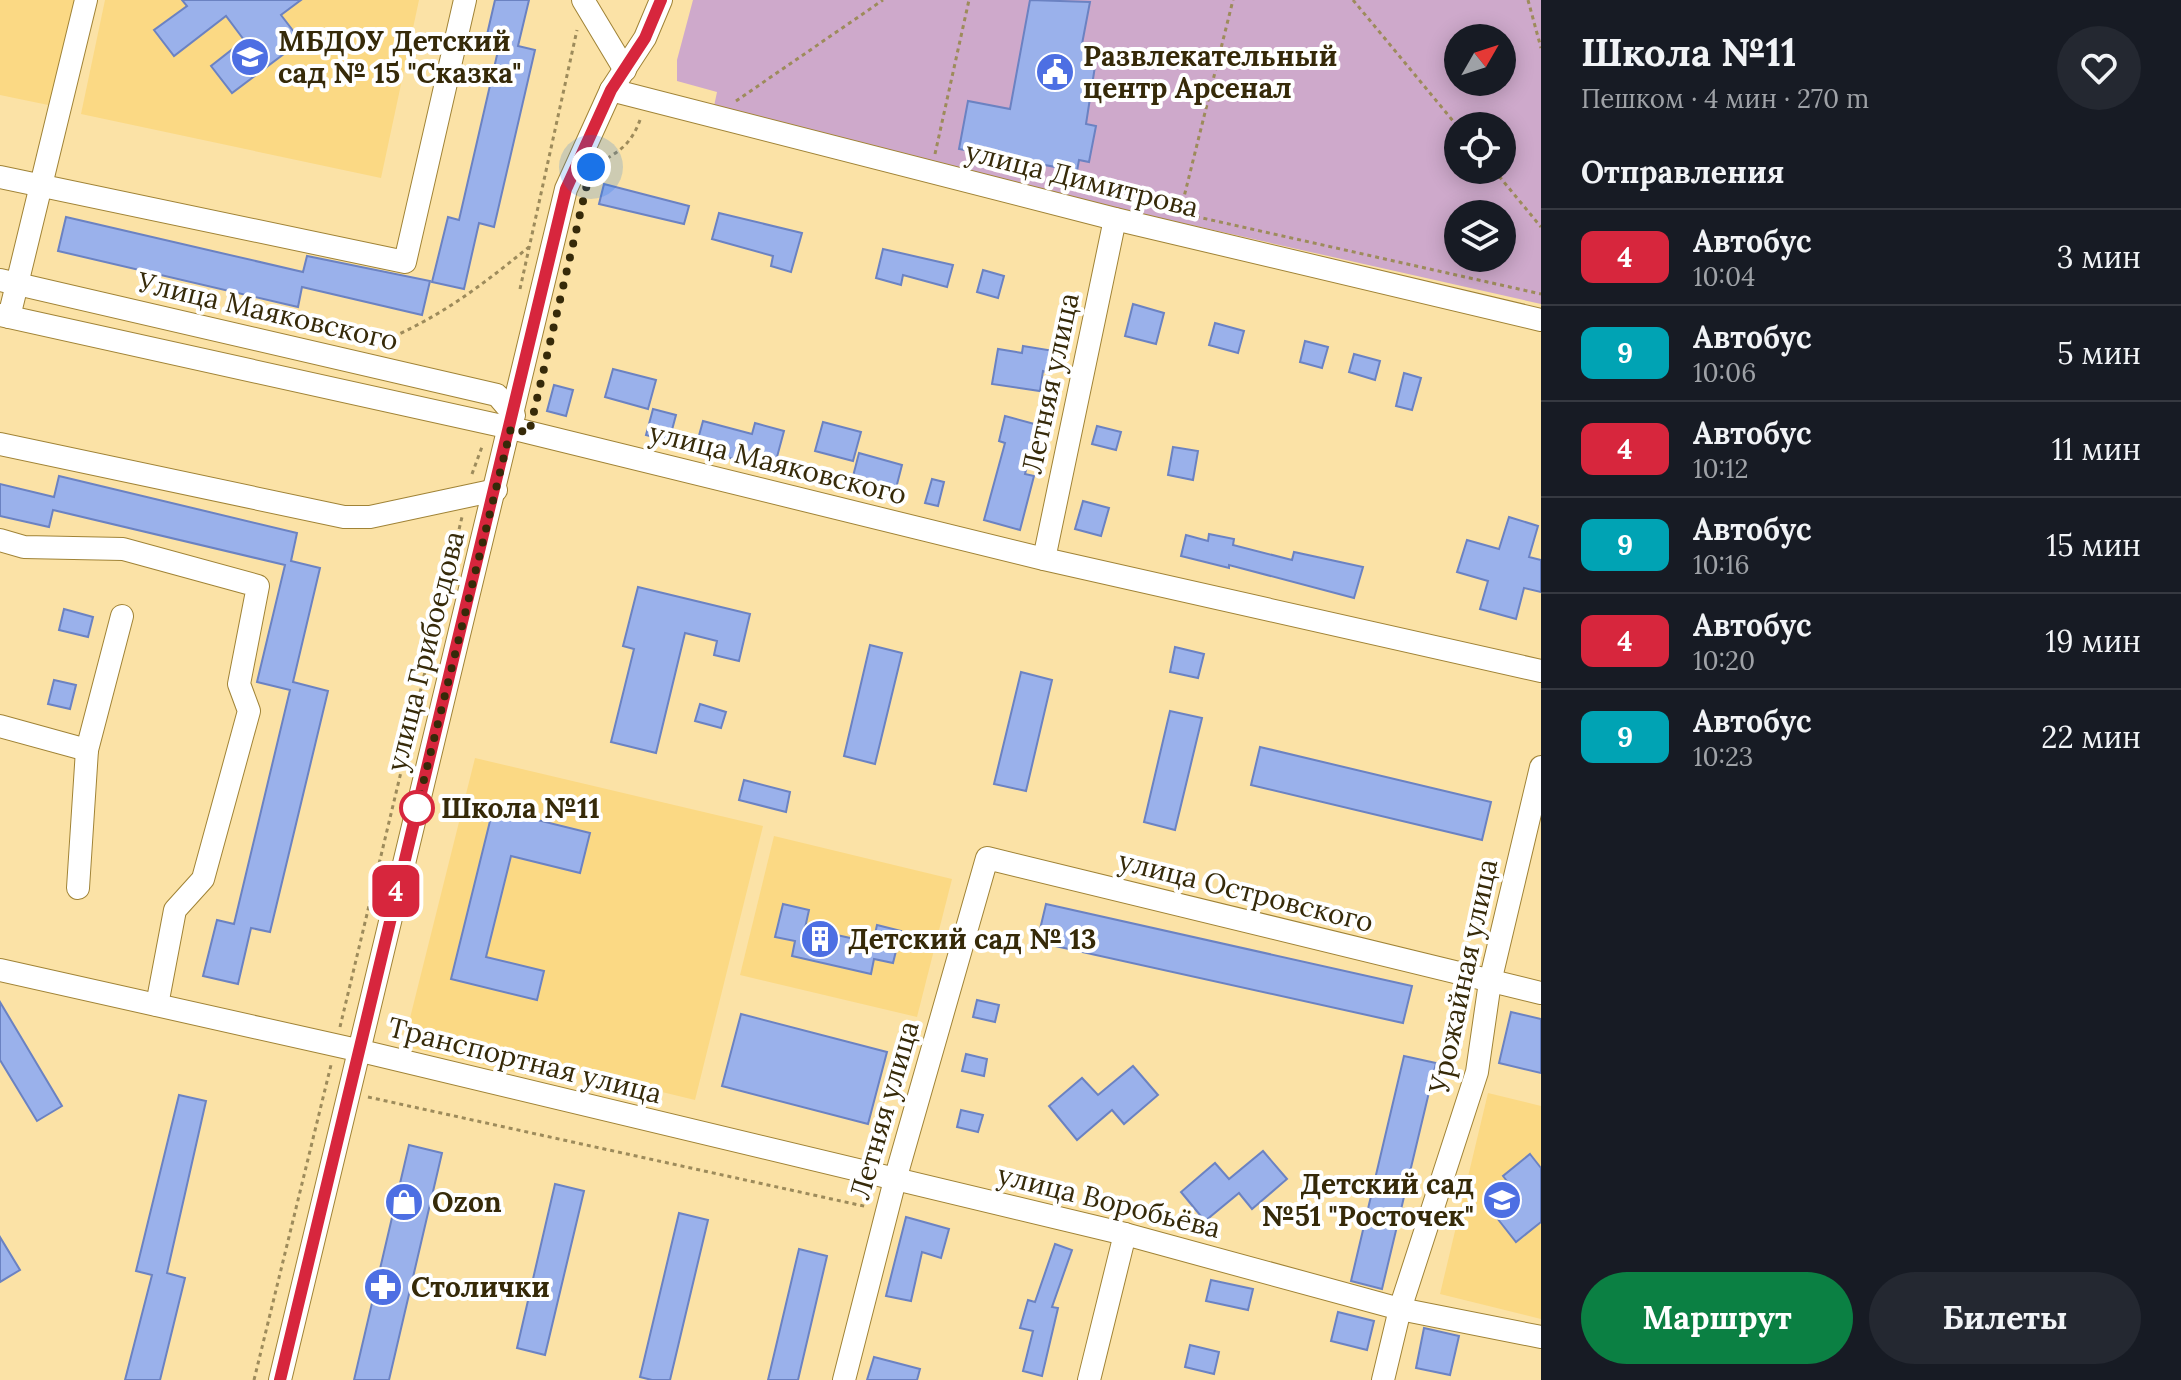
<!DOCTYPE html>
<html lang="ru">
<head>
<meta charset="utf-8">
<style>
	:root { --surface:#171b24; --page:#242831; --text:#f1f3f6; --muted:#9ea1a6; --line:#363941; --accent:#0b8043 }
	body { margin:0; font-family:Lora,serif; background:var(--page); color:var(--text); height:100vh; display:flex; flex-direction:column; font-size:30px; white-space:nowrap }
	* { box-sizing:border-box; margin:0 }
	p { font-size:26px; color:var(--muted) }
	.icon { flex:none; width:44px; height:44px; fill:none; stroke:currentColor; stroke-width:2; stroke-linecap:round; stroke-linejoin:round }
	.map { position:relative; flex:1; overflow:hidden }
	.side { display:flex; flex-direction:column; background:var(--surface); width:640px }
	.side>* { flex:none }
	.badge { padding:0 16px; border-radius:12px; font-size:28px; line-height:52px }
	.needle { width:52px; rotate:51deg }
	.controls { position:absolute; left:1444px; top:24px; display:grid; gap:16px }
	.controls a { display:grid; place-items:center; width:72px; height:72px; border-radius:50%; background:var(--surface); box-shadow:0 4px 20px #0003; font-size:40px }
	.you { position:absolute; width:40px; height:40px; margin:-20px; border:6px solid #fff; border-radius:50%; background:#1a73e8; box-shadow:0 0 0 12px #1a73e833 }
	.map>.badge { position:absolute; translate:-50% -50%; box-shadow:0 0 0 4px #fff }
	h2 { padding:0 40px; font-size:30px; line-height:72px }
	.round { display:grid; place-items:center; flex:none; width:84px; height:84px; border-radius:42px; background:var(--page) }
	.head { display:flex; align-items:center; justify-content:space-between; height:136px; padding:0 40px }
	h1 { font-size:38px; font-weight:800; line-height:60px }
	.primary-button { display:flex; gap:16px; margin-top:auto; padding:16px 40px }
	.primary-button a { flex:1; height:92px; border-radius:48px; background:var(--accent); color:#fff; font-size:32px; font-weight:800; line-height:92px; text-align:center }
	.primary-button a+a { background:var(--page); color:var(--text) }
	ul { padding:0; list-style:none }
	li { display:flex; align-items:center; gap:24px; height:96px; padding:0 40px; border-top:2px solid var(--line) }
	li div { flex:1 }
	li b { display:block; font-size:30px }
	li em { font-style:normal }
	li .badge { min-width:88px; font-weight:700; text-align:center }
	main { display:flex; flex:1; min-height:0 }
	.map>svg:first-child { display:block }
	.built { fill:#fbd984 }
	.green { fill:#cea9cb; fill-rule:evenodd }
	.building { fill:#9ab1eb; stroke:#6b82c2; stroke-width:2 }
	.lines { fill:none; stroke-linecap:round; stroke-linejoin:round }
	.minor-casing { stroke:#a08336; stroke-width:24 }
	.path { stroke:#9d8b5b; stroke-width:3; stroke-dasharray:4 4; stroke-linecap:butt }
	.minor { stroke:#fff; stroke-width:22 }
	.line-casing { stroke:#fff; stroke-width:18 }
	.line { stroke:#d7263d; stroke-width:12 }
	.walk { stroke:#362a09; stroke-width:8; stroke-dasharray:0 14.4 }
	.stop-dot { fill:#fff; stroke:#d7263d; stroke-width:4 }
	.labels { text-anchor:middle; dominant-baseline:central; stroke-width:8; stroke-linejoin:round; paint-order:stroke }
	.poi-label { font-size:28px; font-weight:bold; fill:#362a09; stroke:#fff; text-anchor:start }
	.street-label { font-size:28px; fill:#362a09; stroke:#fff }
	.stop-label { font-size:28px; font-weight:bold; fill:#362a09; stroke:#fff; text-anchor:start }
</style>
</head>
<body>
<main>
<div class="map">
<svg width="1541" height="1380" viewBox="0 0 1541 1380">
	<rect width="100%" height="100%" fill="#fbe2a6"/>
	<g class="built">
		<path d="M0 0H75L53 106 0 95Z"/>
		<path d="M105 0H419L381 178 81 114Z"/>
		<path d="M475 758 763 826 695 1100 538 1062 534 1077 403 1046Z"/>
		<path d="M774 836 952 879 917 1017 740 975Z"/>
		<path d="M1488 1093 1541 1106V1319L1440 1294Z"/>
	</g>
	<path class="green" d="M693 0H1541V304L1102 205 713 111 717 92 677 81V60ZM1458 38H1502V82H1458ZM1458 126H1502V170H1458ZM1458 214H1502V258H1458Z"/>
	<g class="building">
		<path d="M182 0H301L281 15 301 41 232 93 211 66 244 40 226 16 174 56 154 30 187 6Z"/>
		<path d="M495 0H529L518 46 535 50 494 227 479 223 464 289 432 282 448 217 459 220 500 42 486 39Z"/>
		<path d="M1030 0 1090 2 1082 44 1098 47 1086 124 1096 126 1089 162 1079 160 1077 171 959 149 968 101 1010 109Z"/>
		<path d="M604 184 689 206 684 224 599 204Z"/>
		<path d="M719 213 802 233 791 272 771 266 773 256 712 239Z"/>
		<path d="M66 217 303 272 307 256 430 281 422 315 302 287 298 307 58 251Z"/>
		<path d="M883 249 953 265 947 287 903 275 901 285 876 278Z"/>
		<path d="M983 270 1004 276 998 298 977 292Z"/>
		<path d="M1133 304 1164 313 1156 344 1125 336Z"/>
		<path d="M1215 323 1244 331 1238 353 1209 345Z"/>
		<path d="M1305 341 1328 347 1322 368 1300 362Z"/>
		<path d="M1023 346 1054 351 1051 373 1043 371 1040 391 992 384 998 349 1022 353Z"/>
		<path d="M1354 354 1380 361 1375 380 1349 372Z"/>
		<path d="M613 369 656 380 648 409 605 397Z"/>
		<path d="M1404 373 1421 378 1412 410 1396 406Z"/>
		<path d="M554 385 573 390 566 416 547 411Z"/>
		<path d="M653 409 676 415 669 441 646 435Z"/>
		<path d="M1005 416 1038 425 1025 474 1034 476 1020 530 984 520 1005 443 999 441Z"/>
		<path d="M703 421 752 434 755 423 784 431 774 468 695 450Z"/>
		<path d="M823 422 861 432 853 461 815 451Z"/>
		<path d="M1097 426 1121 432 1116 450 1092 444Z"/>
		<path d="M1173 447 1198 451 1193 480 1168 475Z"/>
		<path d="M859 453 902 465 894 496 851 484Z"/>
		<path d="M59 476 297 533 291 561 320 568 293 682 328 691 270 932 251 928 238 984 203 976 217 920 234 924 290 690 257 682 285 565 53 510 49 527 0 516V484L54 497Z"/>
		<path d="M932 479 944 482 938 506 925 503Z"/>
		<path d="M1083 501 1109 508 1101 536 1075 529Z"/>
		<path d="M1509 517 1538 526 1529 557 1541 560V592L1524 588 1516 619 1480 609 1488 581 1457 572 1467 540 1499 549Z"/>
		<path d="M1209 534 1234 539 1233 545 1292 560 1294 552 1363 567 1354 598 1229 565V568L1181 556 1186 535 1208 541Z"/>
		<path d="M638 587 750 614 739 661 714 655 717 641 685 633 656 753 611 742 634 649 623 646Z"/>
		<path d="M64 609 93 617 88 637 59 630Z"/>
		<path d="M870 645 902 653 875 764 844 756Z"/>
		<path d="M1175 647 1204 654 1198 678 1170 672Z"/>
		<path d="M1021 672 1052 680 1026 791 994 784Z"/>
		<path d="M54 680 76 685 70 709 48 704Z"/>
		<path d="M700 704 726 712 721 728 695 721Z"/>
		<path d="M1170 711 1202 718 1175 830 1144 822Z"/>
		<path d="M1260 747 1491 802 1482 840 1251 785Z"/>
		<path d="M744 780 790 792 786 812 739 800Z"/>
		<path d="M493 809 590 833 580 873 511 856 486 957 544 971 537 1000 451 979Z"/>
		<path d="M783 904 809 910 805 928 873 943 877 925 901 931 893 963 874 959 871 974 792 956 795 941 775 937Z"/>
		<path d="M1046 904 1412 986 1403 1023 1037 942Z"/>
		<path d="M977 1000 999 1005 995 1022 973 1017Z"/>
		<path d="M0 1002 62 1106 37 1121 0 1060Z"/>
		<path d="M1511 1012 1541 1019V1073L1499 1063Z"/>
		<path d="M741 1014 887 1052 868 1124 722 1086Z"/>
		<path d="M966 1054 987 1059 984 1076 962 1071Z"/>
		<path d="M1404 1056 1436 1063 1382 1289 1351 1281Z"/>
		<path d="M1133 1066 1158 1095 1124 1124 1112 1110 1077 1140 1049 1106 1082 1078 1098 1095Z"/>
		<path d="M179 1095 206 1101 167 1273 185 1278 160 1380H125L152 1275 136 1271Z"/>
		<path d="M961 1110 983 1115 978 1132 957 1127Z"/>
		<path d="M409 1145 442 1153 389 1380H354Z"/>
		<path d="M1263 1151 1287 1179 1252 1209 1239 1193 1205 1221 1181 1192 1215 1163 1229 1179Z"/>
		<path d="M1530 1154 1541 1168V1222L1516 1242 1497 1218 1521 1199 1503 1176Z"/>
		<path d="M555 1184 584 1191 545 1355 517 1348Z"/>
		<path d="M679 1213 708 1220 670 1380H652L640 1377Z"/>
		<path d="M906 1217 949 1229 941 1258 922 1252 911 1301 886 1296Z"/>
		<path d="M0 1237 20 1270 0 1282Z"/>
		<path d="M1055 1244 1072 1250 1052 1307 1058 1308 1042 1376 1023 1371 1033 1331 1020 1328 1028 1300 1035 1302Z"/>
		<path d="M799 1249 827 1256 798 1380H768Z"/>
		<path d="M1211 1280 1253 1289 1248 1310 1206 1301Z"/>
		<path d="M1338 1312 1374 1321 1367 1350 1331 1341Z"/>
		<path d="M1424 1328 1459 1336 1450 1375 1416 1368Z"/>
		<path d="M1190 1345 1219 1352 1214 1374 1185 1367Z"/>
		<path d="M874 1357 920 1369 917 1380H867Z"/>
	</g>
	<g class="lines">
		<defs>
			<g id="minor">
				<path d="M583 0 625 70"/>
				<path d="M611 90 1115 219 1541 320"/>
				<path d="M0 177 405 262 465 0"/>
				<path d="M0 280 497 395 514 415"/>
				<path d="M0 315 511 428 1044 559 1541 671"/>
				<path d="M9 317 86 0"/>
				<path d="M0 444 344 517H370L496 490"/>
				<path d="M0 540 24 547 123 549 258 586 239 684 249 711 203 879 175 910 157 1005"/>
				<path d="M1044 559 1115 219"/>
				<path d="M0 726 87 750"/>
				<path d="M78 888 87 750 122 616"/>
				<path d="M0 970 357 1050 1125 1234 1400 1309 1541 1337"/>
				<path d="M280 1380 566 189 611 90 645 38 661 0"/>
				<path d="M844 1380 895 1180 987 858 1541 993"/>
				<path d="M1089 1380 1125 1234"/>
				<path d="M1383 1380 1400 1309 1477 1072 1490 982 1541 767"/>
			</g>
		</defs>
		<use href="#minor" class="minor-casing"/>
		<g class="path">
			<path d="M1353 0 1458 127"/>
			<path d="M1528 0 1541 48"/>
			<path d="M736 101 883 0"/>
			<path d="M935 154 969 0"/>
			<path d="M600 162C622 151 633 141 641 117"/>
			<path d="M1494 170 1541 227"/>
			<path d="M1152 206 1180 213 1233 0"/>
			<path d="M1180 213 1541 294"/>
			<path d="M520 289 577 30"/>
			<path d="M371 346C435 321 476 290 529 247"/>
			<path d="M472 474 483 444"/>
			<path d="M340 1027 462 517"/>
			<path d="M368 1097 868 1207"/>
			<path d="M254 1380 331 1065"/>
		</g>
		<use href="#minor" class="minor"/>
	</g>
	<g class="lines">
		<defs>
			<path id="line" d="M280 1380 566 189 611 90 645 38 661 0"/>
		</defs>
		<use href="#line" class="line-casing"/>
		<use href="#line" class="line"/>
		<path class="walk" d="M417 808 511 428 529 433 591 167"/>
	</g>
	<defs>
		<symbol id="school-disc" viewBox="-11 -11 22 22"><circle r="9.5" fill="#4d6fe3" stroke="#fff"/><path d="M0-5L7-2L0 1L-7-2ZM-4 1L0 2.5L4 1V4Q0 6-4 4Z" fill="#fff"/></symbol>
		<symbol id="civic-disc" viewBox="-11 -11 22 22"><circle r="9.5" fill="#4d6fe3" stroke="#fff"/><path d="M-.6-6.5H3V-4.5H.6V-3L4-1V1h2V6H-6V1h2V-1L-.6-3ZM-1.2 2.5V6h2.4V2.5Z" fill="#fff"/></symbol>
		<symbol id="building-disc" viewBox="-11 -11 22 22"><circle r="9.5" fill="#4d6fe3" stroke="#fff"/><path d="M-4-6H4V6H1V3H-1V6H-4ZM-2.5-4.3h1.7v1.8h-1.7ZM.8-4.3h1.7v1.8H.8ZM-2.5-1h1.7V.8h-1.7ZM.8-1h1.7V.8H.8Z" fill="#fff"/></symbol>
		<symbol id="shop-disc" viewBox="-11 -11 22 22"><circle r="9.5" fill="#4d6fe3" stroke="#fff"/><path d="M-5-2.5h2.3a2.7 3.5 0 0 1 5.4 0H5L5.5 6h-11ZM-1.5-2.5h3a1.5 2.3 0 0 0-3 0Z" fill="#fff"/></symbol>
		<symbol id="pharmacy-disc" viewBox="-11 -11 22 22"><circle r="9.5" fill="#4d6fe3" stroke="#fff"/><path d="M-2-6h4v4h4v4h-4v4h-4v-4h-4v-4h4Z" fill="#fff"/></symbol>
	</defs>
	<g fill-rule="evenodd">
		<use href="#school-disc" x="228" y="35" width="44" height="44"/>
		<use href="#civic-disc" x="1033" y="50" width="44" height="44"/>
		<use href="#building-disc" x="798" y="917" width="44" height="44"/>
		<use href="#school-disc" x="1480" y="1178" width="44" height="44"/>
		<use href="#shop-disc" x="382" y="1180" width="44" height="44"/>
		<use href="#pharmacy-disc" x="361" y="1265" width="44" height="44"/>
	</g>
	<circle class="stop-dot" cx="417" cy="808" r="16"/>
	<g class="labels">
		<g class="poi-label">
			<text x="278" y="41">МБДОУ Детский<tspan x="278" dy="32">сад № 15 "Сказка"</tspan></text>
			<text x="1083" y="56">Развлекательный<tspan x="1083" dy="32">центр Арсенал</tspan></text>
			<text x="848" y="939">Детский сад № 13</text>
			<text x="1474" y="1184" text-anchor="end">Детский сад<tspan x="1474" dy="32">№51 "Росточек"</tspan></text>
			<text x="432" y="1202">Ozon</text>
			<text x="411" y="1287">Столички</text>
		</g>
		<g class="street-label">
			<text transform="translate(1082 179) rotate(14)">улица Димитрова</text>
			<text transform="translate(268 311) rotate(13)">Улица Маяковского</text>
			<text transform="translate(1050 383) rotate(-78)">Летняя улица</text>
			<text transform="translate(778 463) rotate(14)">улица Маяковского</text>
			<text transform="translate(425 651) rotate(-76)">улица Грибоедова</text>
			<text transform="translate(1246 891) rotate(14)">улица Островского</text>
			<text transform="translate(1463 976) rotate(-78)">Урожайная улица</text>
			<text transform="translate(525 1060) rotate(14)">Транспортная улица</text>
			<text transform="translate(884 1110) rotate(-74)">Летняя улица</text>
			<text transform="translate(1109 1201) rotate(14)">улица Воробьёва</text>
		</g>
		<g class="stop-label">
			<text x="441" y="808">Школа №11</text>
		</g>
	</g>
</svg>
<div class="controls">
<a><svg class="needle" viewBox="-14 -14 28 28"><path d="M0-13l5 13h-10z" fill="#e53935"/><path d="M0 13l5-13h-10z" fill="#9ea1a6"/></svg></a>
<a><svg class="icon" aria-label="locate" viewBox="0 0 24 24"><circle cx="12" cy="12" r="6"/><path d="M12 2v4M12 18v4M2 12h4M18 12h4"/></svg></a>
<a><svg class="icon" aria-label="layers" viewBox="0 0 24 24"><path d="M12 4l9 5-9 5-9-5zM3 14l9 5 9-5"/></svg></a>
</div>
<div class="you" style="left:591px;top:167px"></div>
<b class="badge" style="left:396px;top:891px;background:#d7263d;color:#fff">4</b>
</div>
<section class="side">
<div class="head"><div><h1>Школа №11</h1><p>Пешком · 4 мин · 270 m</p></div><a class="round"><svg class="icon" aria-label="heart" viewBox="0 0 24 24"><path d="M12 20l-8-8c-3-5 5-10 8-4 3-6 11-1 8 4z"/></svg></a></div>
<h2>Отправления</h2>
<ul>
<li><span class="badge" style="background:#d7263d;color:#fff">4</span><div><b>Автобус</b><p>10:04</p></div><em>3 мин</em></li>
<li><span class="badge" style="background:#00a3b4;color:#fff">9</span><div><b>Автобус</b><p>10:06</p></div><em>5 мин</em></li>
<li><span class="badge" style="background:#d7263d;color:#fff">4</span><div><b>Автобус</b><p>10:12</p></div><em>11 мин</em></li>
<li><span class="badge" style="background:#00a3b4;color:#fff">9</span><div><b>Автобус</b><p>10:16</p></div><em>15 мин</em></li>
<li><span class="badge" style="background:#d7263d;color:#fff">4</span><div><b>Автобус</b><p>10:20</p></div><em>19 мин</em></li>
<li><span class="badge" style="background:#00a3b4;color:#fff">9</span><div><b>Автобус</b><p>10:23</p></div><em>22 мин</em></li>
</ul>
<div class="primary-button"><a>Маршрут</a><a>Билеты</a></div>
</section>
</main>
</body>
</html>
